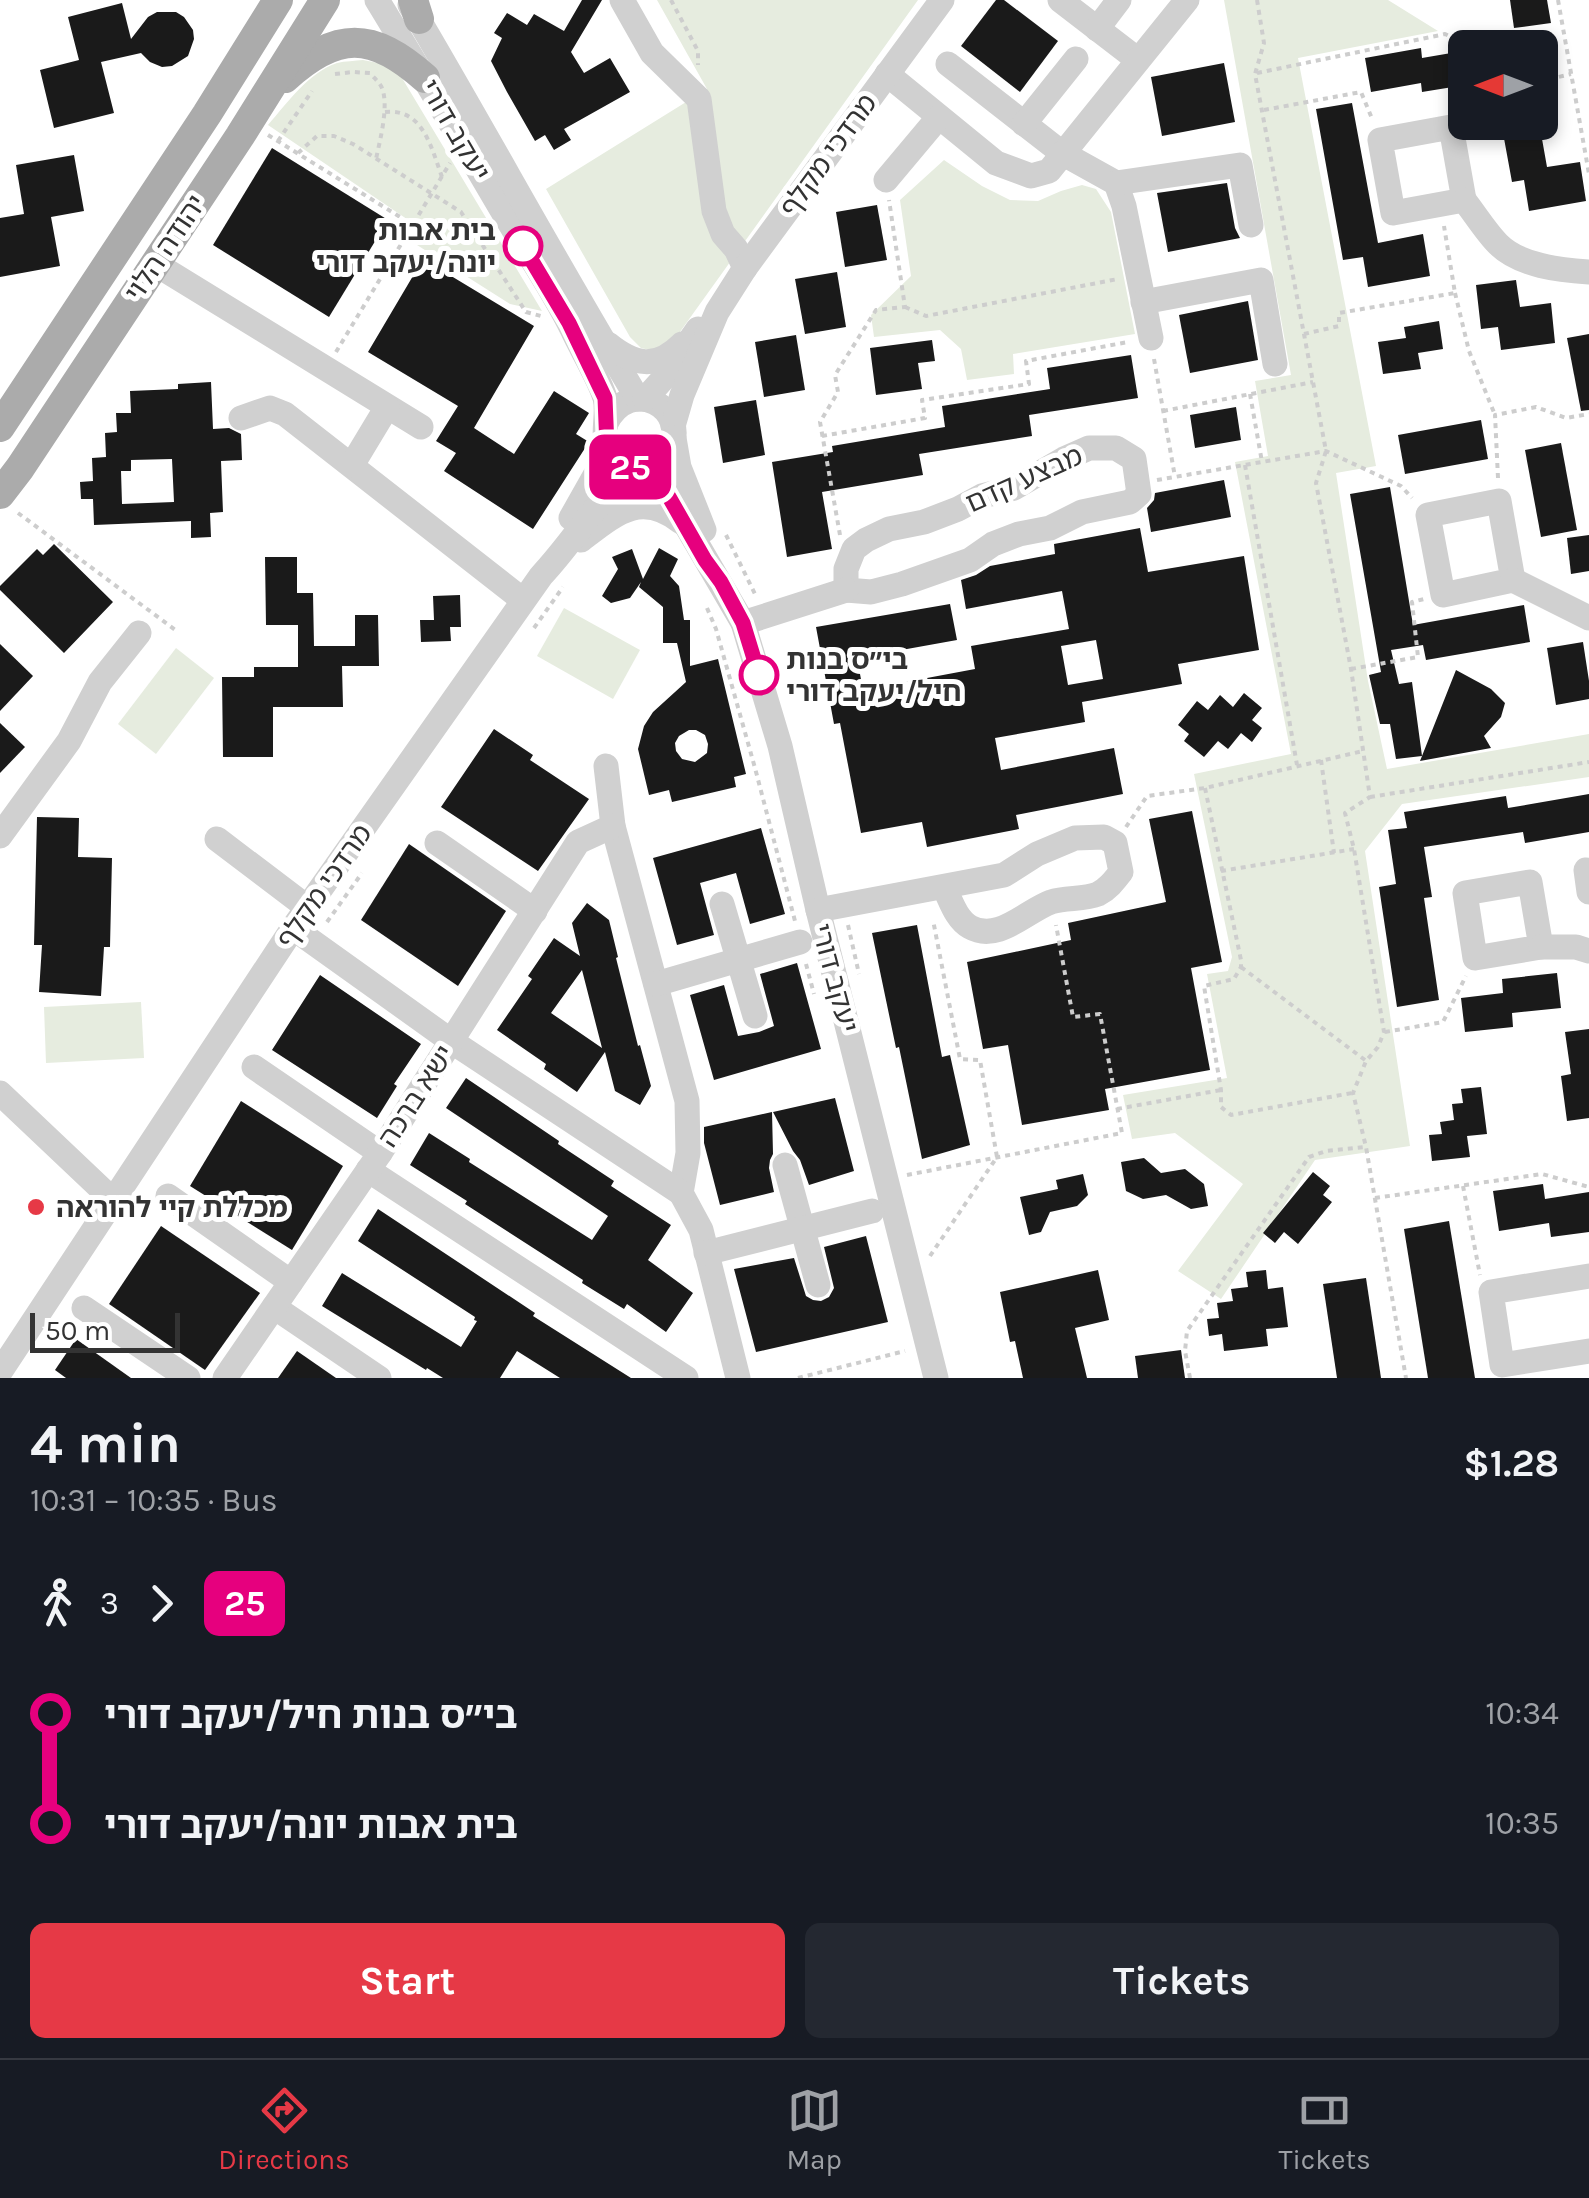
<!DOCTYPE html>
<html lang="en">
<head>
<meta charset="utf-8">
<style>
	:root { --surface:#171b24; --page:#242831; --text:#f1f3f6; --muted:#9ea1a6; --line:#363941; --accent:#e63946 }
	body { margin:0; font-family:Karla,"Noto Sans Hebrew",sans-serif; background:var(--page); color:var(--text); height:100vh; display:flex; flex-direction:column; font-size:38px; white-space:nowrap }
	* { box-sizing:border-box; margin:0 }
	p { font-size:32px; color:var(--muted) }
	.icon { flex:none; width:55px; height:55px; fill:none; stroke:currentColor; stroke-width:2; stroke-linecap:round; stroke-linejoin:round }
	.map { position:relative; height:1378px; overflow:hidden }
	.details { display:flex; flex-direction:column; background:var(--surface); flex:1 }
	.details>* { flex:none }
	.badge { padding:0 20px; border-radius:15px; font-size:35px; line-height:65px }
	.needle { width:65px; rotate:270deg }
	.controls { position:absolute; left:1448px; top:30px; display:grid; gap:20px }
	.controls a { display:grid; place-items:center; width:110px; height:110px; border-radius:15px; background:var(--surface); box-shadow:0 5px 15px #0003; font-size:50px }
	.scale { position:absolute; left:30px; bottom:25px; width:150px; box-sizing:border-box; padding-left:10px; border:5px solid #333; border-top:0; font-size:28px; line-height:35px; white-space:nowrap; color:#333; -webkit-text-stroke:8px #fff; paint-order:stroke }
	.map>.badge { position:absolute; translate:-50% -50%; box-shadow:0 0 0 5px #fff }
	.legs { display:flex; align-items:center; gap:15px; height:110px; padding:0 30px; font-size:32px }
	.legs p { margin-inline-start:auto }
	.overview { display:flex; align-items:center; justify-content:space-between; height:170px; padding:0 30px }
	h1 { font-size:55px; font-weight:700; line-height:75px }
	.cta { display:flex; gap:20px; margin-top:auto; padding:20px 30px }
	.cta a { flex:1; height:115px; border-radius:15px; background:var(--accent); color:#fff; font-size:40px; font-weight:700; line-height:115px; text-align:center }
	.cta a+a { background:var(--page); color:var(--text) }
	ul { padding:0 30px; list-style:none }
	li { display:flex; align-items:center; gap:35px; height:110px; font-size:38px }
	li i { display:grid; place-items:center; width:15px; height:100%; margin:0 12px; background:currentColor }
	li i::after { content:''; width:25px; height:25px; margin:-12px; border:8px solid; border-radius:50%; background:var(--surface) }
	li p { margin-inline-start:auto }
	li:first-child i { background:linear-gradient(#0000 50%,currentColor 0) }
	li:last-child i { background:linear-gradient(currentColor 50%,#0000 0) }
	.menu { display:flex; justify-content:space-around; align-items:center; height:140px; border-top:2px solid var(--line); background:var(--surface); font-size:28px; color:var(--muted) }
	.menu a { display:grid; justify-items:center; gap:5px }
	.menu .on { color:var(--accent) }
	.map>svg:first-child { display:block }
	.green { fill:#e6ecdf }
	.building { fill:#1a1a1a; fill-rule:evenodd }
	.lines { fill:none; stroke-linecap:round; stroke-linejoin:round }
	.path { stroke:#cdcdcd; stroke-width:4; stroke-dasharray:5 5; stroke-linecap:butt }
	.minor { stroke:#d0d0d0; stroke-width:25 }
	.major { stroke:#ababab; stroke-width:30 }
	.line-1-casing { stroke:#fff; stroke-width:22 }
	.line-1 { stroke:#e6007e; stroke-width:15 }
	.stop-1-dot { fill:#fff; stroke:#e6007e; stroke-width:5 }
	.poi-dot { fill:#e63946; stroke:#fff; stroke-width:4 }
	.labels { text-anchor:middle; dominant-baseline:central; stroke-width:10; stroke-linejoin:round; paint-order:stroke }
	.street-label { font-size:28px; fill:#333; stroke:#fff }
	.stop-label { font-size:28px; font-weight:bold; fill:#333; stroke:#fff; text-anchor:end }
	.poi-label { font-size:28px; font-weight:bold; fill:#333; stroke:#fff; text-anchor:start }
</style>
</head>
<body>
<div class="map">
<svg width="1589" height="1378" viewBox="0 0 1589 1378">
	<rect width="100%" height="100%" fill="#fff"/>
	<g class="green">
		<path d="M657 0H918L677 336 654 351 641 348 630 337 546 189 707 89Z"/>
		<path d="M1224 0H1388L1438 31 1298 58 1376 466 1336 473 1368 681 1387 769 1589 734V777L1402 804 1365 851 1410 1146 1315 1160 1221 1299 1178 1271 1243 1184 1175 1133 1132 1139 1123 1095 1227 1078 1207 974 1228 971 1232 957 1194 774 1291 754 1235 462 1268 456 1255 381 1291 375Z"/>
		<path d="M363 60 388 65 402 78 542 311 510 304 417 245 426 232 268 125C288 102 308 73 337 63 345 61 355 61 363 60Z"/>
		<path d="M944 160 982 186 1010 200 1038 201 1061 191 1082 185 1096 189 1111 212 1135 334 1013 354 1014 374 967 380 961 349 940 330 874 337 871 315 911 276 900 200Z"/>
		<path d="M564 608 640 650 613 699 537 656Z"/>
		<path d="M176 648 214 678 156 754 118 724Z"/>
		<path d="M141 1002 144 1058 46 1063 44 1007Z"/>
	</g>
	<g class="building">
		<path d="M582 0H602L571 52 584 73 610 58 630 92 564 129 571 140 554 150 545 135 535 141 507 92 491 61 502 38 494 33 507 13 527 25 534 14 564 31Z"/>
		<path d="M996 0H1004L1058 41 1020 92 961 46Z"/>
		<path d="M1510 0H1547L1551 23 1514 28Z"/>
		<path d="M122 3 131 39 148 17 157 12H176L184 17 193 30 194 39 188 56 172 66 162 67 150 62 141 53 101 62 114 113 54 128 40 70 79 60 68 17Z"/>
		<path d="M1421 48 1422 58 1463 51 1465 85 1422 92 1421 83 1371 92 1365 58Z"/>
		<path d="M1224 63 1235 122 1162 136 1151 77Z"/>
		<path d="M1352 103 1378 243 1423 234 1430 276 1368 287 1363 257 1343 260 1316 109Z"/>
		<path d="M1501 122H1539L1547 167 1580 162 1586 201 1529 211 1524 180 1512 182Z"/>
		<path d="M272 148 388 220 329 317 213 245Z"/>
		<path d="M74 155 84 211 51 217 60 266 0 277V218L24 214 16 165Z"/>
		<path d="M1227 183 1235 228 1240 238 1168 252 1157 193Z"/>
		<path d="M877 205 887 260 845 267 836 212Z"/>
		<path d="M423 259 534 326 474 428 514 454 554 391 589 413 576 434 589 442 533 529 444 471 456 453 436 441 458 406 368 352Z"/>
		<path d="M837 272 846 327 805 334 795 279Z"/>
		<path d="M1516 280 1520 307 1551 303 1555 343 1501 350 1498 327 1481 329 1476 285Z"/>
		<path d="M1248 301 1258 360 1190 373 1179 315Z"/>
		<path d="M1439 321 1443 349 1418 353 1421 369 1383 374 1378 342 1406 338 1404 327Z"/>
		<path d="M1589 334V410L1581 411 1567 338Z"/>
		<path d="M796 335 805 390 764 397 755 342Z"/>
		<path d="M932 340 935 361 918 363 922 389 876 395 870 348Z"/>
		<path d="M1131 355 1138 398 1029 415 1032 436 919 454 923 475 822 492 832 549 787 557 772 462 833 452 832 446 945 427 942 406 1050 389 1047 368Z"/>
		<path d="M211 382 213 429 229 428 241 434 242 460 221 461 223 512 210 513 211 537 191 538V521L94 525 93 499H81L80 482 93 481 92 458 106 457 105 433 117 432 116 413H131L130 391 178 389V384ZM172 459 174 502 122 504 121 471H131V460Z"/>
		<path d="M756 400 765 455 723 463 714 407Z"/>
		<path d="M1236 407 1241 440 1195 448 1190 415Z"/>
		<path d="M1481 420 1488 459 1405 474 1398 435Z"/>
		<path d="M1561 443 1577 530 1541 537 1525 450Z"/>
		<path d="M1224 480 1231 517 1151 532 1147 508 1154 500 1155 493Z"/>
		<path d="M1390 487 1413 625 1524 605 1530 642 1426 660 1423 645 1391 650 1399 684 1412 682 1422 756 1456 670 1491 689 1505 703 1501 717 1484 736 1491 748 1420 761 1422 756 1396 759 1390 724H1380L1369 675 1381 672 1350 494Z"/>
		<path d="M1140 528 1148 572 1244 556 1259 650 1178 664 1182 684 1082 702 1085 722 995 738 1001 770 1114 748 1123 794 1016 815 1019 829 927 847 922 822 861 833 840 723 834 724 816 627 950 604 957 640 857 658 863 690 975 669 971 646 1069 629 1062 591 966 609 961 580 976 575 990 566 1055 554 1054 544ZM1096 640 1103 679 1068 685 1061 646Z"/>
		<path d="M1589 535V571L1571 574 1567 538Z"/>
		<path d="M54 544 113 602 64 653 0 590V586L37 549 43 555Z"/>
		<path d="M659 548 678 559 670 576 679 586 684 620H690V666L718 659 746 774 734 777 736 787 672 802 669 790 649 795 638 749 644 726 653 712 686 682 677 643H663V607L639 587 641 582 630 598 611 603 602 596 618 569 612 557 632 549 643 579ZM689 730H696L705 735 708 744 707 753 695 762 682 759 676 751 675 743 679 736Z"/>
		<path d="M265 557H297V593H313L314 646H355V615H378L379 666H342L343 707H273V757H223L222 677H254V667H298V625H266Z"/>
		<path d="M460 595 461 627H450L451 641 421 642 420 620H434L433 596Z"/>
		<path d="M1583 642 1589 681V699L1556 705 1547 648Z"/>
		<path d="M0 644 33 676 0 711Z"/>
		<path d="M1244 693 1262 708 1252 720 1262 728 1252 742 1241 733 1228 749 1218 741 1204 757 1184 741 1189 734 1178 725 1197 701 1208 710 1220 695 1233 707Z"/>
		<path d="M0 723 25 747 0 773Z"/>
		<path d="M494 729 533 755 530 760 589 799 538 871 441 807Z"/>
		<path d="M1589 794V832L1525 843 1523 832 1424 847 1432 897 1424 898 1439 1000 1397 1007 1379 887 1396 884 1388 830 1407 828 1404 812 1506 796 1508 808Z"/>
		<path d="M1192 811 1222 962 1191 968 1210 1070 1105 1089 1109 1110 1022 1125 1008 1045 983 1049 967 962 1071 940 1068 923 1166 902 1149 819Z"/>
		<path d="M37 817 79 818 78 857 112 858 110 947H104L101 996 39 992 42 945H34Z"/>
		<path d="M761 828 785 914 750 924 736 873 700 883 714 935 677 945 653 858Z"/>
		<path d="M409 844 506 911 458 986 361 920Z"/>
		<path d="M587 903 609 920 618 957 616 958 638 1046 640 1045 651 1086 640 1105 615 1091 605 1052 577 1092 544 1069 546 1064 497 1030 532 979 528 976 554 938 580 956 572 923ZM582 970 602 1048 551 1013Z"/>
		<path d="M917 925 942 1057 950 1055 970 1145 922 1159 899 1047 896 1048 872 933Z"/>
		<path d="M797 963 821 1049 714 1080 690 995 724 985 738 1036 759 1032 774 1026 760 974Z"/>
		<path d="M1557 973 1561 1008 1512 1013 1513 1027 1465 1032 1461 998 1503 993 1502 979Z"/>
		<path d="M320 975 421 1044 394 1084 397 1086 377 1118 272 1050Z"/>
		<path d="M1589 1029V1118L1567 1121 1561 1076 1571 1074 1565 1032Z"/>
		<path d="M466 1078 559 1141 558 1144 614 1181 611 1186 671 1225 648 1260 693 1293 666 1332 627 1304 624 1309 582 1283 583 1280 465 1204 467 1201 410 1165 429 1133 470 1159 469 1162 592 1240 608 1216 446 1108Z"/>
		<path d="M1481 1087 1487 1134 1467 1136 1470 1157 1432 1161 1429 1135 1442 1134 1440 1122 1454 1120 1452 1104 1463 1103 1461 1089Z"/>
		<path d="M835 1098 854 1171 809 1185 800 1160 793 1151 773 1112Z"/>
		<path d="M241 1101 343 1166 292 1250 190 1186Z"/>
		<path d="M772 1112 773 1154 770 1160 769 1168 774 1192 720 1205 704 1143V1127Z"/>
		<path d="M1144 1158 1161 1173 1185 1169 1204 1184 1208 1206 1191 1209 1166 1195 1143 1199 1126 1191 1121 1162Z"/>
		<path d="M1313 1172 1330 1186 1323 1195 1332 1202 1298 1244 1284 1232 1275 1243 1263 1233Z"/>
		<path d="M1083 1174 1088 1195 1077 1206 1050 1212 1041 1232 1029 1235 1020 1197 1058 1189 1056 1180Z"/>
		<path d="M1543 1184 1545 1199 1589 1192V1232L1551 1237 1549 1223 1499 1231 1493 1191Z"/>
		<path d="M378 1209 535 1313 533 1316 631 1378H560L517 1351 500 1378H443L427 1368 426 1370 322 1306 342 1273 461 1347 477 1321 474 1320 475 1317 358 1241Z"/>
		<path d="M1449 1221 1475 1378H1428L1404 1229Z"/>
		<path d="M161 1226 260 1293 205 1370 109 1304Z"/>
		<path d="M866 1236 888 1322 756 1352 734 1269 794 1258 806 1296 813 1300 821 1301 829 1297 834 1288 824 1247Z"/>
		<path d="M1098 1270 1109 1320 1075 1328 1087 1378H1023L1015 1341 1010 1342 1000 1292Z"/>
		<path d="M1266 1270 1268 1289 1283 1287 1288 1327 1266 1329 1268 1346 1224 1351 1222 1334 1209 1336 1207 1319 1219 1318 1217 1303 1233 1301 1231 1289 1248 1287 1246 1272Z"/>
		<path d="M1366 1278 1381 1378H1337L1323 1284Z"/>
		<path d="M76 1339 131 1378H66L55 1370Z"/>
		<path d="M1181 1350 1185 1378H1138L1135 1356Z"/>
		<path d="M297 1351 336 1378H278Z"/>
	</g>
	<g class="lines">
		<g class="path">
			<path d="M671 0 698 51V65"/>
			<path d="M1257 0 1264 43 1255 74 1326 451 1316 483 1351 669 1370 797 1345 813 1354 849 1384 1032 1378 1047 1366 1061 1353 1093 1366 1147 1406 1378"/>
			<path d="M1558 0 1589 174"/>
			<path d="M1257 73 1445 34 1475 48"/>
			<path d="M335 74 353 72 370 73C374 78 378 81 381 86 390 103 380 140 376 159"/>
			<path d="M1540 77 1546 80 1571 74"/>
			<path d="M1264 110 1361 92 1373 121"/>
			<path d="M385 112C423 108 431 147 442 177"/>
			<path d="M268 135 413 225"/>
			<path d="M278 141 312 91"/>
			<path d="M298 153 317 136H334L353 144 461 212 526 312 541 316"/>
			<path d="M1455 293 1469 351 1495 415"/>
			<path d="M905 307 926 316 1118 279"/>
			<path d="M1304 334 1339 326V313L1455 293 1444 226"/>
			<path d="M336 352 450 163"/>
			<path d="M1154 359 1175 477"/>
			<path d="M1250 394 1262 462"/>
			<path d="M1163 411 1313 382"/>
			<path d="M822 436 925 418 922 400 1029 384 1026 361 1128 342"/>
			<path d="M1245 465 1297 765"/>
			<path d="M1498 478 1495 415 1536 407 1566 418 1589 414"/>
			<path d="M1157 480 1326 451 1401 486 1412 498"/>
			<path d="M18 513 178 632"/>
			<path d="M726 535 755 594"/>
			<path d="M840 535 820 422 838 392 835 375 876 310 905 307 889 200"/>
			<path d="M707 608 716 629 755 768 795 921"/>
			<path d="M534 628 563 587"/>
			<path d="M1351 669 1418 657 1412 602 1424 599"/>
			<path d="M1321 760 1334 853"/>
			<path d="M1205 788 1241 960V967L1234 979 1204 986 1221 1090V1107L1231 1115 1352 1093"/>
			<path d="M1370 797 1589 762"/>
			<path d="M1126 827 1147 796 1205 788 1363 751"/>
			<path d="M1221 871 1354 849"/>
			<path d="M327 922 362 873"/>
			<path d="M848 925 859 974"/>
			<path d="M806 964 814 994"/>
			<path d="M1241 967 1365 1060"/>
			<path d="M1385 1032 1443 1022 1466 976"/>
			<path d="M1117 1109 1221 1090"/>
			<path d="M907 1175 1122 1133 1100 1014 1073 1017 1056 925"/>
			<path d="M1463 1186 1480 1275"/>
			<path d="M1375 1198 1542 1174 1589 1187"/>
			<path d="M930 1256 997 1157 980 1060 960 1059 933 920"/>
			<path d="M798 1378 905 1351"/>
			<path d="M1190 1378 1185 1351 1187 1331 1309 1157 1326 1151 1366 1147"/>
		</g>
		<g class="minor">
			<path d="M377 0C421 72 463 144 506 217 528 254 553 290 572 329 580 347 600 380 605 398 610 417 598 439 613 457 629 475 660 471 670 449 690 409 631 374 606 423"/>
			<path d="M622 0 652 53 699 99 714 211 723 234 736 249 745 268"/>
			<path d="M1060 0 1138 60"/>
			<path d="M410 5C487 135 559 269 638 399"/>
			<path d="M1097 29 1119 0"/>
			<path d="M948 64 1062 153 1116 183 1124 206 1151 338"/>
			<path d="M887 74 996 163 1031 176 1049 171 1187 0"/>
			<path d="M1024 124 1076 59"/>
			<path d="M1451 127 1464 200 1393 213 1380 140Z"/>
			<path d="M886 180 938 118"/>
			<path d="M1116 183 1240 165 1251 225"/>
			<path d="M1464 200C1475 214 1486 232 1498 244 1520 266 1560 270 1589 272"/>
			<path d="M154 263 421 427"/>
			<path d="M1143 302 1261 280 1275 364"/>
			<path d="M608 344C634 365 656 370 682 344"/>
			<path d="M645 399 663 379 698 329"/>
			<path d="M241 418 270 408 285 414 523 600"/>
			<path d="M673 426 682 395 717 312 745 268 942 0"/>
			<path d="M674 438 679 467 704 530"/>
			<path d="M1089 448H1116L1134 459 1139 494 1130 502 1082 512 1050 528 1019 534 993 544 970 560 902 584 871 592 846 590V569L854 549 866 540 889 529 924 522 958 509 982 496 1014 488 1064 459Z"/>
			<path d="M352 465 387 407"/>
			<path d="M643 468 665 490 676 508 743 623 780 746 818 910 936 1378"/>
			<path d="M1499 501 1513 580 1443 595 1428 515Z"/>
			<path d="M571 518 597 472 607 447"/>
			<path d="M581 540C615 514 641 490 681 522"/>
			<path d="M1513 580 1589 618"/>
			<path d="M743 623 846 590"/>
			<path d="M606 766 613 826 687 1101 688 1153 681 1193 701 1230 738 1378"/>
			<path d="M0 836 69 741 100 682 139 633"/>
			<path d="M217 839 308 908"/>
			<path d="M437 843 535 911"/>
			<path d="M1586 870 1589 892"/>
			<path d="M1530 882 1541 947 1475 958 1465 893Z"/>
			<path d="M722 904 755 1016"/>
			<path d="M818 910 1004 875 1037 854 1075 838 1104 837 1115 843 1121 872C1114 881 1108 889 1098 894 1084 900 1066 897 1051 902 1026 911 998 943 970 927 956 919 951 901 944 887"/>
			<path d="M293 928 451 1041 681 1193"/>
			<path d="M1541 947H1576L1589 951"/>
			<path d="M656 984 800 942"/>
			<path d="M254 1067 380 1153"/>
			<path d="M0 1093 114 1201"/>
			<path d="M785 1165 818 1285"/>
			<path d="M368 1170 686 1378"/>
			<path d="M168 1196 291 1282"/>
			<path d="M706 1253 872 1211"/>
			<path d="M1589 1276 1491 1292 1502 1365 1589 1351"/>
			<path d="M274 1307 379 1378"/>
			<path d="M84 1308 188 1378"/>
			<path d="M0 1372 293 928 541 576C574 541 597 500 633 468"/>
			<path d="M225 1378 380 1153 578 842 613 826"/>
		</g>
		<g class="major">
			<path d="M413 0 419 19"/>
			<path d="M285 78C337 31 372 31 425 78"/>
			<path d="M0 427 207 114 278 0"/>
			<path d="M0 494 20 468 240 136 325 0"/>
		</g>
	</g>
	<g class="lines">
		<defs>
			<path id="line-1" d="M523 246 569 323 605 398 607 447 613 457 622 464 633 468H644L665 490 705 560 721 582 743 623 759 675"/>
		</defs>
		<use href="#line-1" class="line-1-casing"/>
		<use href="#line-1" class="line-1"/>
	</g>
	<g class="stop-1-dot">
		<circle cx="523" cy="246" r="18"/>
		<circle cx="759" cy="675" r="18"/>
	</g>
	<circle class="poi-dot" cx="36" cy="1207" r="10"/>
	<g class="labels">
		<g class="street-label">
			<text transform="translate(455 130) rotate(60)">יעקב דורי</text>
			<text transform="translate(828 155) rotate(-54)">מרדכי מקלף</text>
			<text transform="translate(165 248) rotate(-56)">יהודה הלוי</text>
			<text transform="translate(1024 479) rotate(-24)">מבצע קדם</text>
			<text transform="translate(324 886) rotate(-55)">מרדכי מקלף</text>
			<text transform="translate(835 978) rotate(75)">יעקב דורי</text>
			<text transform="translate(416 1096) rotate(-57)">ישא ברכה</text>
		</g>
		<g class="stop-label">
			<text x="496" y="230">בית אבות<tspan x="496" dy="32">יונה/יעקב דורי</tspan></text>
			<text x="786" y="659" text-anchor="start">בי״ס בנות<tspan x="786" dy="32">חיל/יעקב דורי</tspan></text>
		</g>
		<g class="poi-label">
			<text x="56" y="1207">מכללת קיי להוראה</text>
		</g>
	</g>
</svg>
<div class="controls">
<a><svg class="needle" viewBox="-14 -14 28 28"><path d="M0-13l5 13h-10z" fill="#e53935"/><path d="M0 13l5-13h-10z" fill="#9ea1a6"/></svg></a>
</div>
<div class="scale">50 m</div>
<b class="badge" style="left:630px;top:467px;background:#e6007e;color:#fff">25</b>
</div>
<section class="details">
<div class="overview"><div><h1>4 min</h1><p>10:31 – 10:35 · Bus</p></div><b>$1.28</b></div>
<div class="legs"><svg class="icon" aria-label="walk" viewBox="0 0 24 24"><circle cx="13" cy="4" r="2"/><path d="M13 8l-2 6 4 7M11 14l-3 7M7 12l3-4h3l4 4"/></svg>3<svg class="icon" aria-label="forward" viewBox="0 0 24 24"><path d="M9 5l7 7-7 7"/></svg><b class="badge" style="background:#e6007e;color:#fff">25</b></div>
<ul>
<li><i style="color:#e6007e"></i><b>בי״ס בנות חיל/יעקב דורי</b><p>10:34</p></li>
<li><i style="color:#e6007e"></i><b>בית אבות יונה/יעקב דורי</b><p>10:35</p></li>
</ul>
<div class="cta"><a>Start</a><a>Tickets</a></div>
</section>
<nav class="menu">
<a class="on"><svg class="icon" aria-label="directions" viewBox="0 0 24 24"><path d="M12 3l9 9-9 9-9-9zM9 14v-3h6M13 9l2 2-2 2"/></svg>Directions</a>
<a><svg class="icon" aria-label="map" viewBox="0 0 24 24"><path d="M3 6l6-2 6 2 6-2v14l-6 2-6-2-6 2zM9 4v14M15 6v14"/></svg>Map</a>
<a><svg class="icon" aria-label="tickets" viewBox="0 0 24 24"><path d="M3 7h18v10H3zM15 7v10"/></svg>Tickets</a>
</nav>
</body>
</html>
